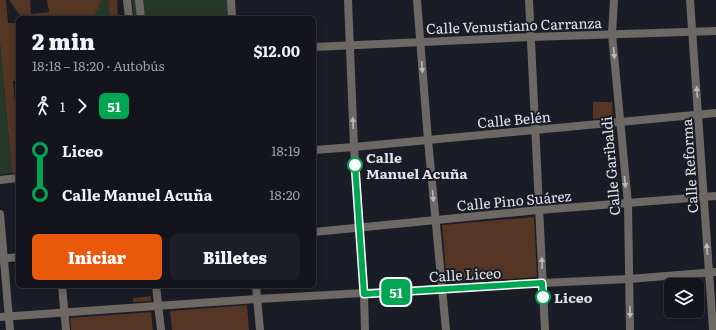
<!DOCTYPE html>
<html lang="es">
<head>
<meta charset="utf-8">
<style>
	:root { --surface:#14151c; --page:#1d1e25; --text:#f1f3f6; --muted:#9d9fa3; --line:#33343b; --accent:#ea580c }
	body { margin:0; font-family:Literata,serif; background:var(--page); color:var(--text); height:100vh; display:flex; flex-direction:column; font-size:15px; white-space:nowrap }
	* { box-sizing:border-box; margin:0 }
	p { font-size:13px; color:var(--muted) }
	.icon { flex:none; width:22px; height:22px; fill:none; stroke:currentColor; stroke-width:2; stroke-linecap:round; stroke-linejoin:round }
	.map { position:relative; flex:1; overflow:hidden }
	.details { position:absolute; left:16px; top:16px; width:300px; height:272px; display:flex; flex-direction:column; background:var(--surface); border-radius:6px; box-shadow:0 2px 10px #0003,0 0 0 1px var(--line) }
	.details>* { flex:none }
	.badge { padding:0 8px; border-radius:6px; font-size:14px; line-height:26px }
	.controls { position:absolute; left:664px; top:278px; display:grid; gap:8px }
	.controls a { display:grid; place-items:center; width:40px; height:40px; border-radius:6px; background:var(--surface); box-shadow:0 2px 10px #0003,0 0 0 1px var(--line); font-size:20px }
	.map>.badge { position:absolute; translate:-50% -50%; box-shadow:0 0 0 2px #fff }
	.legs { display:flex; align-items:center; gap:6px; height:44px; padding:0 16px; font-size:13px }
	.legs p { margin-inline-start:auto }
	.headline { display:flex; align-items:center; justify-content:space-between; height:68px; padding:0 16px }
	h1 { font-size:22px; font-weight:800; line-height:30px }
	.cta { display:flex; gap:8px; margin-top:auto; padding:8px 16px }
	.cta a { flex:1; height:46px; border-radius:6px; background:var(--accent); color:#fff; font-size:16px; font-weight:800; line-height:46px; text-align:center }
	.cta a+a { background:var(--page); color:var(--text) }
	ul { padding:0 16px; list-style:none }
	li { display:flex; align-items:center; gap:14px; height:44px; font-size:15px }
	li i { display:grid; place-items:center; width:6px; height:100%; margin:0 5px; background:currentColor }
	li i::after { content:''; width:10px; height:10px; margin:-5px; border:3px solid; border-radius:50%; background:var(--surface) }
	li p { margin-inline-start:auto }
	li:first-child i { background:linear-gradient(#0000 50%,currentColor 0) }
	li:last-child i { background:linear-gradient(currentColor 50%,#0000 0) }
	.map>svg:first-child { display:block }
	.green { fill:#25392a }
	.building { fill:#553523 }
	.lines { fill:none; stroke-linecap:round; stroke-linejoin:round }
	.minor { stroke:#6e6865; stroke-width:8 }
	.oneway { fill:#b9b8bb }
	.line-1-casing { stroke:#fff; stroke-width:9 }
	.line-1 { stroke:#00a651; stroke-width:6 }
	.stop-1-dot { fill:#fff; stroke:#00a651; stroke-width:2 }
	.labels { text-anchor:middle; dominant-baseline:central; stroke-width:4; stroke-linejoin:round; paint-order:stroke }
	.street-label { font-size:14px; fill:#e1e3ea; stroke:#1a1c26 }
	.stop-label { font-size:14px; font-weight:bold; fill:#e1e3ea; stroke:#1a1c26; text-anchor:start }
</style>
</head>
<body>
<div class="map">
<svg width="716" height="330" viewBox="0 0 716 330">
	<rect width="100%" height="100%" fill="#1a1c26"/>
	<g class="green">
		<path d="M102 0H108L110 18H93Z"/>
		<path d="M132 0H227L228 18H134Z"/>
		<path d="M0 42 12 173 0 175Z"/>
	</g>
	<g class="building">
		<path d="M0 0H6L8 23H18V81H13L18 138V173H12L0 42Z"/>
		<path d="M9 0H30L31 14 49 12 47 0H102L93 18H22Z"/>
		<path d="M108 0H117L118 18H110Z"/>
		<path d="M593 102H612L613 117 593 119Z"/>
		<path d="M534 217 537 277 447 283 442 225Z"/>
		<path d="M151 296V301L133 302V298Z"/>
		<path d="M247 305 249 330H172L170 311Z"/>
		<path d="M151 312 153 330H71L70 318Z"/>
	</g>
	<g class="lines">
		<g class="minor">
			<path d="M127 0 129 18"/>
			<path d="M139 0 141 18"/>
			<path d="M231 0 232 18"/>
			<path d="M348 0 354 147 364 293 365 330"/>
			<path d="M417 0 428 140 446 330"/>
			<path d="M529 0 545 330"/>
			<path d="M614 0 612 34 628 204 630 330"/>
			<path d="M690 0 713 330"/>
			<path d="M314 47 531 37 716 31"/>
			<path d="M314 150 354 147 716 113"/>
			<path d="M0 180 18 178"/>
			<path d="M0 214 10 330"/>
			<path d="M314 232 539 210 716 196"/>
			<path d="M0 259 18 257"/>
			<path d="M62 286 66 330"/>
			<path d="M156 286 161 330"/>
			<path d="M256 286 260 330"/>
			<path d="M0 317 257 299 542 283 629 279 716 272"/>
		</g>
	</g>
	<defs><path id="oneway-solid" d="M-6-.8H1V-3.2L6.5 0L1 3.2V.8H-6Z"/></defs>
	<g class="oneway">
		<use href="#oneway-solid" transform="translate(614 53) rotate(85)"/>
		<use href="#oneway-solid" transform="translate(422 67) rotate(86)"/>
		<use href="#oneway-solid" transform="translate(697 92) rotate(-94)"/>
		<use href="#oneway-solid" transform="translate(353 123) rotate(-92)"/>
		<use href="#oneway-solid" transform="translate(625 182) rotate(84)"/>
		<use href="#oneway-solid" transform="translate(433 196) rotate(85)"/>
		<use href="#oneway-solid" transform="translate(707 249) rotate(-94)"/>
		<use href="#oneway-solid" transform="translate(542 263) rotate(-92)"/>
		<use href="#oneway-solid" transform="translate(630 312) rotate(89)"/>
	</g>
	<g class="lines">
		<defs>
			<path id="line-1" d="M355 165 364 294 542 283 543 297"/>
		</defs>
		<use href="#line-1" class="line-1-casing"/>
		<use href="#line-1" class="line-1"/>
	</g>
	<g class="stop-1-dot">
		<circle cx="355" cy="165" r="7"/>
		<circle cx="543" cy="297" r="7"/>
	</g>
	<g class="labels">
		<g class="street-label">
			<text transform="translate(514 25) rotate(-2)">Calle Venustiano Carranza</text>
			<text transform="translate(514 119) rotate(-5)">Calle Belén</text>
			<text transform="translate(610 166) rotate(-95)">Calle Garibaldi</text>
			<text transform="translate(689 166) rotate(-94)">Calle Reforma</text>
			<text transform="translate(514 200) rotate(-5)">Calle Pino Suárez</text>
			<text transform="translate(465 274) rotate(-3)">Calle Liceo</text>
		</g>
		<g class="stop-label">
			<text x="366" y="157">Calle<tspan x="366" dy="16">Manuel Acuña</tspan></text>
			<text x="554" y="297">Liceo</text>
		</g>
	</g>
</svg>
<div class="controls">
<a><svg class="icon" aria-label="layers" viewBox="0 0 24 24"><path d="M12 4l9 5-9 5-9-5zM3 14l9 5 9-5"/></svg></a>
</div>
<b class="badge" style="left:396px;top:292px;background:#00a651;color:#fff">51</b>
<section class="details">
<div class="headline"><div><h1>2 min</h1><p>18:18 – 18:20 · Autobús</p></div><b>$12.00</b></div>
<div class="legs"><svg class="icon" aria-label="walk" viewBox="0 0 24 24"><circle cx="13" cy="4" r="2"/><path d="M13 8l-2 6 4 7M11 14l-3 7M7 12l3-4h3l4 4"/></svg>1<svg class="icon" aria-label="forward" viewBox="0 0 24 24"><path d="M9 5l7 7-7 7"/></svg><b class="badge" style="background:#00a651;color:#fff">51</b></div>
<ul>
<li><i style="color:#00a651"></i><b>Liceo</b><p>18:19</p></li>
<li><i style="color:#00a651"></i><b>Calle Manuel Acuña</b><p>18:20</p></li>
</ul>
<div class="cta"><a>Iniciar</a><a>Billetes</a></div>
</section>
</div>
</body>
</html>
